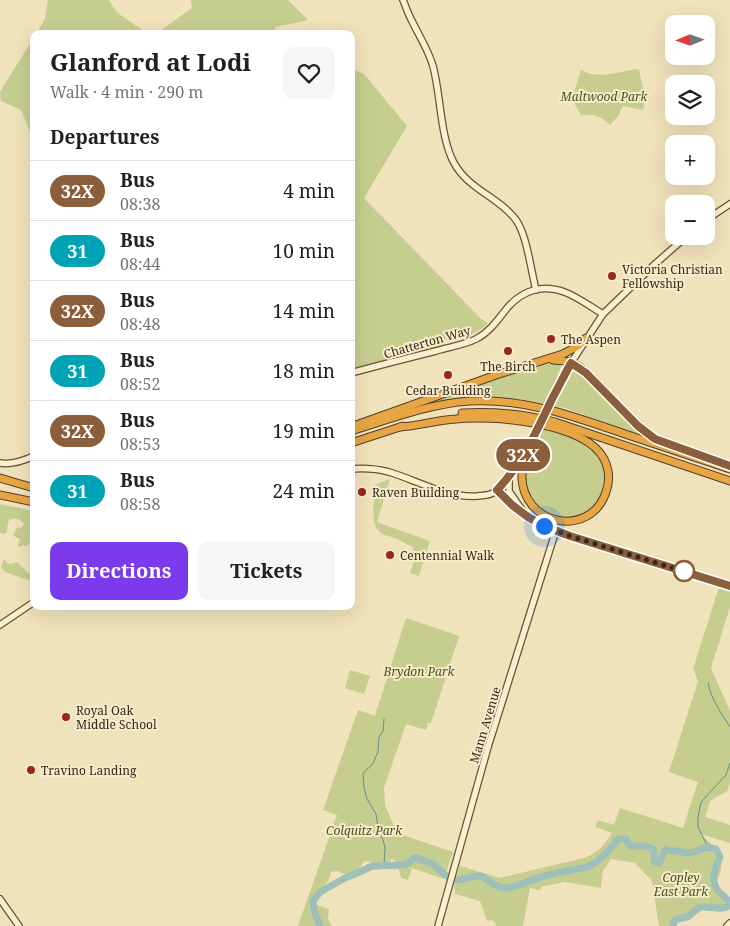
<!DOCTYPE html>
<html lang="en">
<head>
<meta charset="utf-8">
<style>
	:root { --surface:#fff; --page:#f6f6f6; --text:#202124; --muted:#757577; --line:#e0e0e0; --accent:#7c3aed }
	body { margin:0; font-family:"Noto Serif",serif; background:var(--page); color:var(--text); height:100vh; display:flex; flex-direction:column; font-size:19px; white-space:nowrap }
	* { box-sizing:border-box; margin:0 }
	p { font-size:16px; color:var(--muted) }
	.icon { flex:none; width:28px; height:28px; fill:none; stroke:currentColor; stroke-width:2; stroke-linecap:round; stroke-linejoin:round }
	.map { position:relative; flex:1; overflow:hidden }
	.sheet { position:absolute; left:30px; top:30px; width:325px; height:580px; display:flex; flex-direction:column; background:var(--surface); border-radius:10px; box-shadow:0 5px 20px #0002 }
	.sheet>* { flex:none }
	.badge { padding:0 10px; border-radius:16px; font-size:18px; line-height:32px }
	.needle { width:32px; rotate:268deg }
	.tools { position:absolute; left:665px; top:15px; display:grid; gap:10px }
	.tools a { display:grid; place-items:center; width:50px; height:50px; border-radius:10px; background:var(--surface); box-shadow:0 5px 20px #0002; font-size:25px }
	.you { position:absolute; width:25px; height:25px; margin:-12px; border:4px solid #fff; border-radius:50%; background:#1a73e8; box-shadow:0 0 0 8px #1a73e833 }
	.map>.badge { position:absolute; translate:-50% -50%; box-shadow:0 0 0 2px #fff }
	h2 { padding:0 20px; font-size:19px; line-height:45px }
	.round { display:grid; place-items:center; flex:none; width:52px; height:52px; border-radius:10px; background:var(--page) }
	.headline { display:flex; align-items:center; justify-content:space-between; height:85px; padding:0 20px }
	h1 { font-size:24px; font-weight:700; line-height:38px }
	.primary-button { display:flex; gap:10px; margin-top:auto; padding:10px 20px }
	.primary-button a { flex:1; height:58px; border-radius:10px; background:var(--accent); color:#fff; font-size:20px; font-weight:700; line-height:58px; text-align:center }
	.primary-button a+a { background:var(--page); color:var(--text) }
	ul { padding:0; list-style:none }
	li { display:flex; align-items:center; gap:15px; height:60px; padding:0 20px; border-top:1px solid var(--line) }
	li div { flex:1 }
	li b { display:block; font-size:19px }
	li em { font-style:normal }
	li .badge { min-width:55px; font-weight:700; text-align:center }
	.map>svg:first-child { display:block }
	.green { fill:#c5ce8e }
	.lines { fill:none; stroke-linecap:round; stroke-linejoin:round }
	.stream { stroke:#678e86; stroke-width:1 }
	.river { stroke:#9fc0b8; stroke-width:7 }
	.secondary-casing { stroke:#695237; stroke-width:8 }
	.highway-casing { stroke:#553f29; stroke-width:9 }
	.secondary { stroke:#fbefce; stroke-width:5.5 }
	.highway { stroke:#e7a543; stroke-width:7 }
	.secondary-bridge-casing { stroke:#695237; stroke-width:8; stroke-linecap:butt }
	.secondary-bridge { stroke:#fbefce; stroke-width:5.5 }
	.line-casing { stroke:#fff; stroke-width:11 }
	.line { stroke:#8b5e3c; stroke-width:8 }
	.walk { stroke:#36281a; stroke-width:5; stroke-dasharray:0 9 }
	.poi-dot { fill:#9a2420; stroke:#f7ecca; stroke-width:2 }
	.stop-dot { fill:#fff; stroke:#8b5e3c; stroke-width:2.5 }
	.labels { text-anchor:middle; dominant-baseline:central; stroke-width:4; stroke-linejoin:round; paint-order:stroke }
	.park-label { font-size:12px; font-style:italic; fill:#44541f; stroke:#f7ecca }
	.poi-label { font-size:12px; fill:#36281a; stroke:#f7ecca; text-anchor:start }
	.street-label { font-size:12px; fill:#36281a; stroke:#f7ecca }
</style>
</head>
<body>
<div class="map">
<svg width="730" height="926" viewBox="0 0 730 926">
	<rect width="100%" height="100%" fill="#f0e2ba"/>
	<g class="green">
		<path d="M48 0H109L115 10 119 14 148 34H36L45 19Z"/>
		<path d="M191 0H288L308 20 275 27V31L282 34H156L192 8Z"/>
		<path d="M34 37V141L21 110 1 101 0 92Z"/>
		<path d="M351 68 364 74 407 126 364 198 480 318 488 323C477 335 460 339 444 339V345L435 349 351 370Z"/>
		<path d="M636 69 639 70 645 97 643 110 623 106 618 116 610 125C601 116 593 114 581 115L572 99 581 70C599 80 617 72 636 69Z"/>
		<path d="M557 362 560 364 561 367 550 394 559 396 564 389 573 371C580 370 585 375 590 379L647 437H645L565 408 520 399 491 397 463 398 423 405V404L505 375 549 363Z"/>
		<path d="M544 429 578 439 588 444 604 464 606 486 592 509 583 516 570 519 547 515 534 504 526 488 525 474 529 459Z"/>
		<path d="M390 479 377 522 430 541 419 576 410 573C413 565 417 555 413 547L395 538 382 534 376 528 374 522 373 505 375 498 382 490 379 486 374 485Z"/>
		<path d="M0 504 34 511V543L33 542 29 544 27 546 23 545 20 547 18 546 20 539 14 536V533L18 527 21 528 24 524C20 518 15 518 9 520 7 524 8 528 6 533L4 534 0 532Z"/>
		<path d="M4 559 6 560V563L11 564 17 562 29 574 30 572 32 571 34 574V582L5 572 1 567Z"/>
		<path d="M719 587 730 591V607L711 668 730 711V783L727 791 710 801 705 817 730 825V843L700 834 715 847 720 851C724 862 721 872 716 882 721 892 730 896 725 907L718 908 708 906 699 907 691 911 687 915 678 917 675 922 676 926H659L652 881 635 863 611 859 603 871 601 888 564 882 541 887 540 890 530 888 523 926H496V924L492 920 487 921 480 901 455 894V890L454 887 460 866 500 878 584 858C598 853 604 845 612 833L595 827 598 820 614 825 620 808 683 828 698 782 669 772 698 681 693 669Z"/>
		<path d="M406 618 459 636 431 723H428L426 730 406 724 384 788 385 805 397 833 453 852 444 879 412 868 408 880 401 878 398 866 393 859 377 870 373 869 371 862 364 861 359 870 350 876 337 871 331 872 329 880 310 903 329 909 328 919 332 926H298L337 815 323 810 358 710 375 716Z"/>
		<path d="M350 670 370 676 364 694 345 688Z"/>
	</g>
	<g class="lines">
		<g class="stream">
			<path d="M708 683C711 699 721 713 730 727"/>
			<path d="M708 847 698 827V817L701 802 726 775 730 763"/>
			<path d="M384 865 385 847 383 840 379 832 376 814 367 799 364 787 363 774 365 771 373 764 378 751 379 737 383 731 384 719"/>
		</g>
		<g class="river">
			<path d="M457 880C465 880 472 875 480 876 489 878 494 888 504 888 518 888 531 879 545 876 558 872 573 870 587 867 600 862 609 850 618 839 631 837 625 843 631 846 634 847 641 845 644 846 647 846 650 848 653 849L654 852V861L659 863C662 860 662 854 666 849 671 852 672 851 677 851 681 851 685 854 689 853 700 852 703 844 716 849L720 857C715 868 710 880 718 891 722 895 726 898 730 902L729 906C720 911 711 906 702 907 696 908 693 913 689 916 683 919 679 917 674 921L673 926"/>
			<path d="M320 926 314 910 313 901 320 892 345 878 362 871 372 866 404 865 409 863 412 859 417 858 433 864 447 876"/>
		</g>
		<defs>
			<g id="secondary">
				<path d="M403 0C406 7 408 14 412 21 419 36 428 49 433 66 441 96 440 137 454 163 469 190 499 197 516 220 527 235 531 271 536 290"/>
				<path d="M706 220 730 204"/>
				<path d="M351 373C380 365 408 358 436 351 449 347 464 345 476 339 490 332 499 318 508 307 515 299 524 293 534 290 561 283 581 301 603 314"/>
				<path d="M554 395 571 363 603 314 655 264 687 236"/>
				<path d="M0 463C12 465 23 461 34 456"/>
				<path d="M351 469C364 468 377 469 389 472 419 481 446 498 478 496 482 495 488 496 493 493 505 487 518 464 526 452"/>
				<path d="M509 477V491L522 510"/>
				<path d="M497 490 512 505 528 517 544 526 571 535 730 586"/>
				<path d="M0 625 34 602"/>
				<path d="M0 899 19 926"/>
				<path d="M438 926 488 747 556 530"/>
				<path d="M727 926 730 923"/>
			</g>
			<g id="highway">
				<path d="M553 360C559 360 566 361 572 363 582 367 589 375 596 382 617 403 634 429 661 442"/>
				<path d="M462 413C494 411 524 414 555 422L730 481"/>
				<path d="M356 425 496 375 563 354 578 346 586 338"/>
				<path d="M400 427C418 426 437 420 456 419 492 415 585 422 604 459 609 469 610 481 606 492 590 540 520 525 522 474 523 463 528 452 532 441"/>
				<path d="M351 431C390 419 429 404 469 401 525 398 573 416 625 434 660 446 695 457 730 469"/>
				<path d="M351 443 403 426"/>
				<path d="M0 478 34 488"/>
				<path d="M0 495 34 502"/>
			</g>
		</defs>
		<use href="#secondary" class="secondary-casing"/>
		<use href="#highway" class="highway-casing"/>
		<use href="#secondary" class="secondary"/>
		<use href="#highway" class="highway"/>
		<defs>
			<path id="secondary-bridge" d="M534 437 554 395"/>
		</defs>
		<use href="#secondary-bridge" class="secondary-bridge-casing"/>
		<use href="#secondary-bridge" class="secondary-bridge"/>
	</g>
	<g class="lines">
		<defs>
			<path id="line" d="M730 466 655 439 638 426 586 373 571 363C565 374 559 386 553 397 537 430 523 463 497 490L512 505 528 517 544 526 570 536 730 586"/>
		</defs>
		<use href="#line" class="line-casing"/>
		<use href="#line" class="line"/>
		<path class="walk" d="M544 526 570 536 689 573 684 571"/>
	</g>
	<g class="poi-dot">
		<circle cx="612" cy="276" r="5"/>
		<circle cx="551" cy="339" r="5"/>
		<circle cx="508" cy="351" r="5"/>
		<circle cx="448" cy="375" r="5"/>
		<circle cx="362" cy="492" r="5"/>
		<circle cx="390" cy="555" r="5"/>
		<circle cx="66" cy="717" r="5"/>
		<circle cx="31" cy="770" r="5"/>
	</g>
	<circle class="stop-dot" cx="684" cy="571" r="10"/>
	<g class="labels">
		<g class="park-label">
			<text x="604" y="96">Maltwood Park</text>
			<text x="419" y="671">Brydon Park</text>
			<text x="364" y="830">Colquitz Park</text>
			<text x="681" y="877">Copley<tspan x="681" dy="14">East Park</tspan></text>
		</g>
		<g class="poi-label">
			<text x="622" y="269">Victoria Christian<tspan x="622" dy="14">Fellowship</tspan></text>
			<text x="561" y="339">The Aspen</text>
			<text x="508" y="366" text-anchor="middle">The Birch</text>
			<text x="448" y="390" text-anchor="middle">Cedar Building</text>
			<text x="372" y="492">Raven Building</text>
			<text x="400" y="555">Centennial Walk</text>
			<text x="76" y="710">Royal Oak<tspan x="76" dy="14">Middle School</tspan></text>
			<text x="41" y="770">Travino Landing</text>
		</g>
		<g class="street-label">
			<text transform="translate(427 342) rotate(-16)">Chatterton Way</text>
			<text transform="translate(485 725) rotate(-73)">Mann Avenue</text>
		</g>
	</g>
</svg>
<div class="tools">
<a><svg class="needle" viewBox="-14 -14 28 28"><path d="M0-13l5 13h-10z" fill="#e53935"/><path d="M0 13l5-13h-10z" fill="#757577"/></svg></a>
<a><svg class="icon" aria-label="layers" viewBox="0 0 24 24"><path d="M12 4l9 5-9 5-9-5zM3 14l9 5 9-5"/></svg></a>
<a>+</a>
<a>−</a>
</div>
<div class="you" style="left:544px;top:526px"></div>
<b class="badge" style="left:523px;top:455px;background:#8b5e3c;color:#fff">32X</b>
<section class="sheet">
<div class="headline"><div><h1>Glanford at Lodi</h1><p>Walk · 4 min · 290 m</p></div><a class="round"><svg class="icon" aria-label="heart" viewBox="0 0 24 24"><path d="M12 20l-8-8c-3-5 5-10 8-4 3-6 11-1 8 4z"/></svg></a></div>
<h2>Departures</h2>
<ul>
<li><span class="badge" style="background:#8b5e3c;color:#fff">32X</span><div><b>Bus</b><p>08:38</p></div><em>4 min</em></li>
<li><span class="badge" style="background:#00a3b4;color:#fff">31</span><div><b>Bus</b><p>08:44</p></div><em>10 min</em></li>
<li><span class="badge" style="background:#8b5e3c;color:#fff">32X</span><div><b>Bus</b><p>08:48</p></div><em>14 min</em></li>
<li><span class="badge" style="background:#00a3b4;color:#fff">31</span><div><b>Bus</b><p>08:52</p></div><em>18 min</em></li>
<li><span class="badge" style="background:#8b5e3c;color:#fff">32X</span><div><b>Bus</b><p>08:53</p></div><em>19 min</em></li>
<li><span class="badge" style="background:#00a3b4;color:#fff">31</span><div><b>Bus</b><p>08:58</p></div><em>24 min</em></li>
</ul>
<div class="primary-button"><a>Directions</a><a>Tickets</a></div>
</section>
</div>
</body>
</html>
